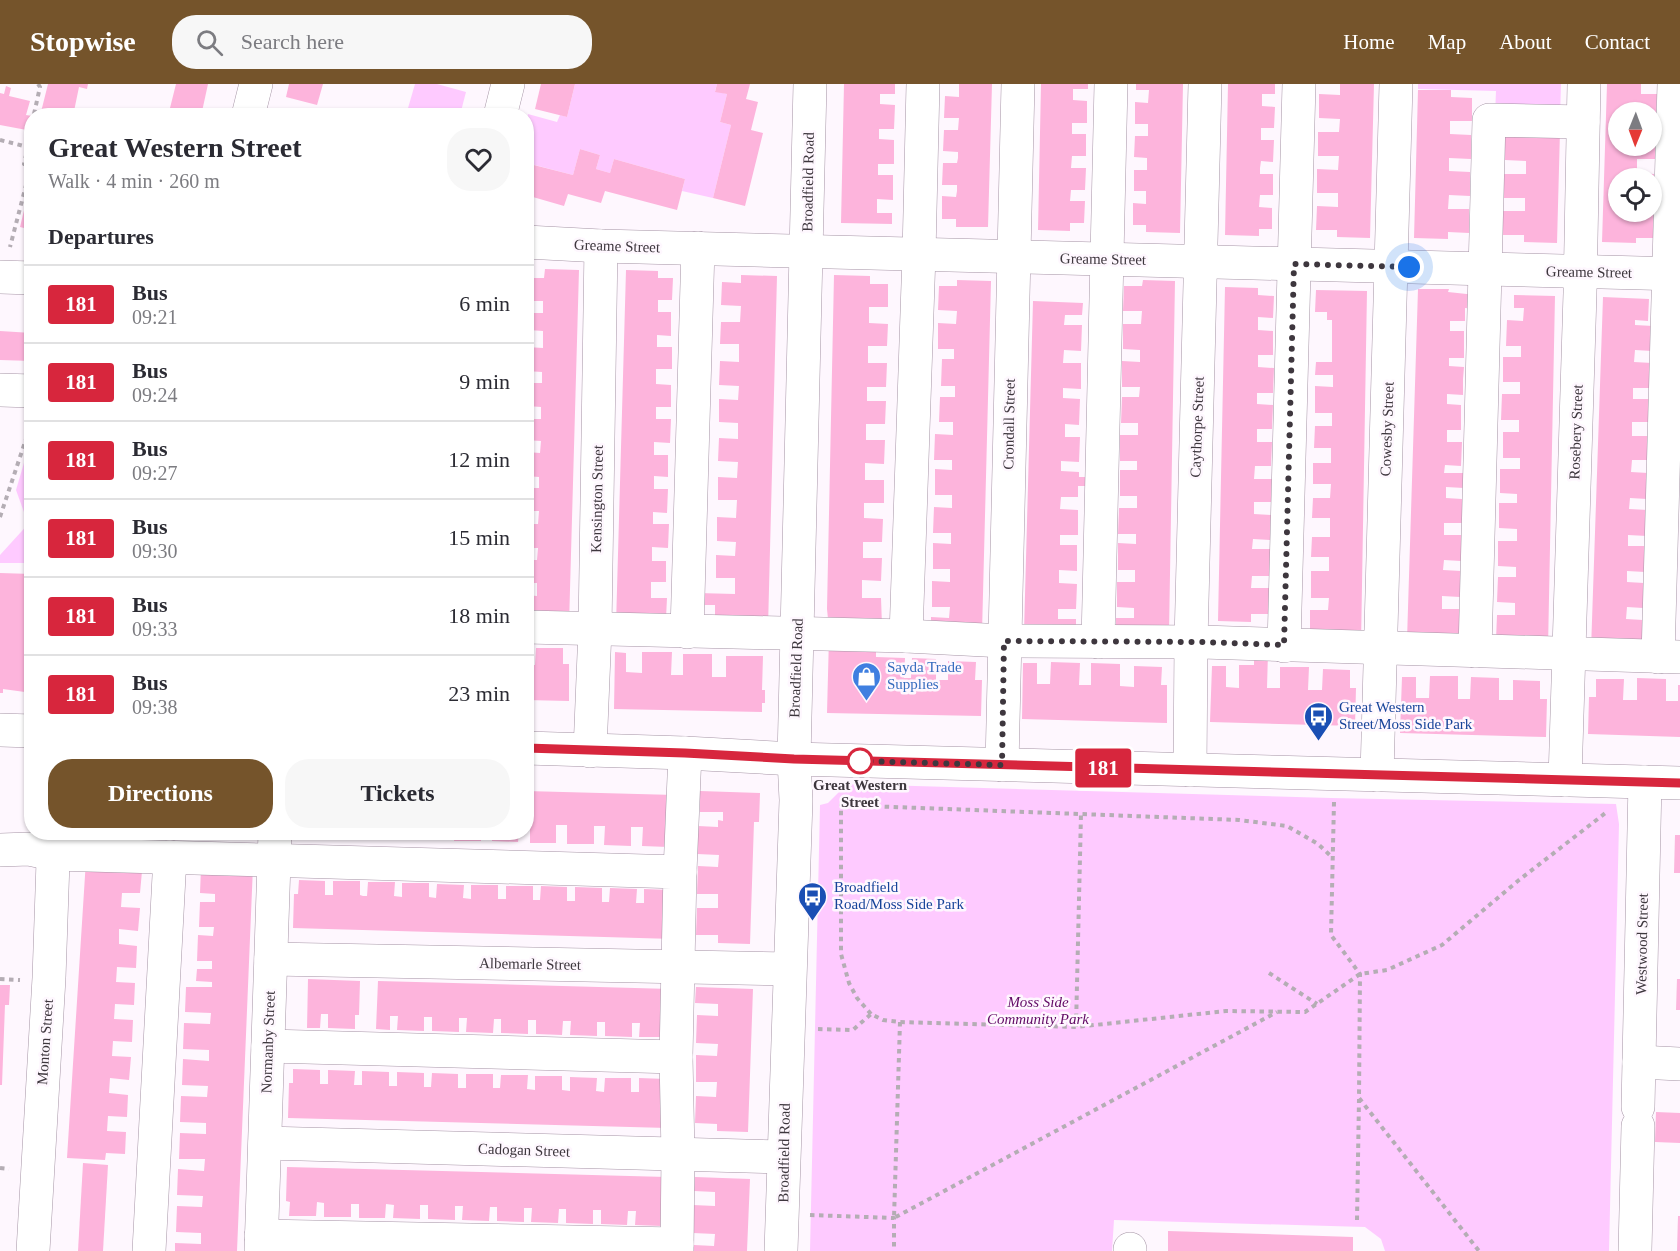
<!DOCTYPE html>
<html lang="en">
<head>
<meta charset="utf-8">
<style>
	:root { --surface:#fff; --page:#f7f7f7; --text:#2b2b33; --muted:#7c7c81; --line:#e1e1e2; --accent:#75542b }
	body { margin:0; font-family:"Times New Roman",serif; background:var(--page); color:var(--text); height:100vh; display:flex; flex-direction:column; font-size:22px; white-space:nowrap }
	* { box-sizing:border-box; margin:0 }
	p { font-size:20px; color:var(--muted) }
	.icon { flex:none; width:33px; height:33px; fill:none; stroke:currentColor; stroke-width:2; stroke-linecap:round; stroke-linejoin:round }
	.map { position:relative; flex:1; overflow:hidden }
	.panel { position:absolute; left:24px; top:24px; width:510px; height:732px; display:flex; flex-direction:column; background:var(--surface); border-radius:24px; box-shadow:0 2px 4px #0004 }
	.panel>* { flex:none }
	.badge { padding:0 12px; border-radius:4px; font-size:21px; line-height:39px }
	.needle { width:39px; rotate:181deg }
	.tools { position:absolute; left:1608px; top:18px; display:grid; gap:12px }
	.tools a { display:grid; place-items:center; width:54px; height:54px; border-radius:50%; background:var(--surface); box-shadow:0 2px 4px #0004; font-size:30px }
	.you { position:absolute; width:30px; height:30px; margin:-15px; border:4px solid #fff; border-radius:50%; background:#1a73e8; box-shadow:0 0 0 9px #1a73e833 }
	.map>.badge { position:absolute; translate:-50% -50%; box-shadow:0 0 0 3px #fff }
	h2 { padding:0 24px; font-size:22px; line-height:54px }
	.round { display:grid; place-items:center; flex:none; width:63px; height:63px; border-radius:24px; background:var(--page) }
	.overview { display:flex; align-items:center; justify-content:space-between; height:102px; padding:0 24px }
	h1 { font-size:28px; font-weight:600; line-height:45px }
	.primary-button { display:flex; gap:12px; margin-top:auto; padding:12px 24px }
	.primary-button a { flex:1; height:69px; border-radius:24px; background:var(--accent); color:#fff; font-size:24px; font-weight:600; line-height:69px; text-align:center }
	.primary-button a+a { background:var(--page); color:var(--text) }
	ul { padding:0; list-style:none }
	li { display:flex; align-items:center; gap:18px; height:78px; padding:0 24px; border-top:2px solid var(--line) }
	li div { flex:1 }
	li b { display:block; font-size:22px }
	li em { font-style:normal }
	li .badge { min-width:66px; font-weight:700; text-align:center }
	header { display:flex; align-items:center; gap:36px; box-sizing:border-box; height:84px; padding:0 30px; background:var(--accent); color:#fff }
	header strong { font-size:28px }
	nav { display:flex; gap:33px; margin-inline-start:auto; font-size:21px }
	.search { width:420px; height:54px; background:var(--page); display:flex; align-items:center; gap:15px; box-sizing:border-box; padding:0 21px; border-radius:24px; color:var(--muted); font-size:22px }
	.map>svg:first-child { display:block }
	.green { fill:#fecaff }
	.building { fill:#fdb4dc }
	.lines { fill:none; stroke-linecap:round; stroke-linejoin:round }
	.minor-casing { stroke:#a695a6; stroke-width:34 }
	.path { stroke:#b4adb4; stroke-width:4; stroke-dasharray:4.5 4.5; stroke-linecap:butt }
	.minor { stroke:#fff; stroke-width:33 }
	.line-casing { stroke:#fff; stroke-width:14 }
	.line { stroke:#d7263d; stroke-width:9 }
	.walk { stroke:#3e373e; stroke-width:6; stroke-dasharray:0 10.8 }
	.stop-dot { fill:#fff; stroke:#d7263d; stroke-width:3 }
	.labels { text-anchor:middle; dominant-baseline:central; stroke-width:5; stroke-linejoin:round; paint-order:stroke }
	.street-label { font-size:15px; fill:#3e373e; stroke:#fef7fe }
	.shop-label { font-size:15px; fill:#366cbe; stroke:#fef7fe; text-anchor:start }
	.transit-label { font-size:15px; fill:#164399; stroke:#fef7fe; text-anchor:start }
	.stop-label { font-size:15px; font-weight:bold; fill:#3e373e; stroke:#fef7fe }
	.park-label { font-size:15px; font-style:italic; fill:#610a65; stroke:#fef7fe }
</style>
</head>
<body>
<header>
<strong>Stopwise</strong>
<div class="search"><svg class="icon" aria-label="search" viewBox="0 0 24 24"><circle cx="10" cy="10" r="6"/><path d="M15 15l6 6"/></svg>Search here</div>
<nav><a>Home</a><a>Map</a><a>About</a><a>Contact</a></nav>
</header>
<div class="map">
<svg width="1680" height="1167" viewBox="0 0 1680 1167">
	<rect width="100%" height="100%" fill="#fef7fe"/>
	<g class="green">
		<path d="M415 0H437L466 8 460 31H406Z"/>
		<path d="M575 0H717L715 7 727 10 720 38 731 41 713 114 682 107 685 95 614 75 610 89 596 85 600 71 580 65 573 91 527 79 526 38 528 30 557 38 560 31 567 33Z"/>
		<path d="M1418 0H1561L1560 34 1495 32 1496 7 1418 5Z"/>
		<path d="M31 355V424L25 431 16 406Z"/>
		<path d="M31 437V479H0V471Z"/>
		<path d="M847 700 1331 714 1616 720 1619 740 1609 1167H1385L1381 1155 1365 1143 1114 1136 1112 1167H810L820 721 828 719Z"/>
	</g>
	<g class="building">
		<path d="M48 0H88L87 5 79 3 73 32H40Z"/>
		<path d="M176 0H208L201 32H168Z"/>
		<path d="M289 0H323L317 21 286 13Z"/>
		<path d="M541 0H575L567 33 535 25Z"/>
		<path d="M717 0H750L746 15 758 18 751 46 763 49 745 122 713 114 731 41 720 38 727 10 715 8Z"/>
		<path d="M844 0H895V10H880V20L895 21 894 45H879V55L894 56V80H878V91H893V116L877 115V129H892V140L841 139Z"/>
		<path d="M959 0H992L988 143H956V135H942V112L956 113 957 107V101H942L943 79H957L958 74V68L943 67 944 46H958L959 34H944L945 12 959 13Z"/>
		<path d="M1041 0H1088V5H1073V16L1087 17V39H1072V50H1086V72H1072L1071 84H1086L1085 106H1071L1070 117H1085L1084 139H1070V147L1038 146Z"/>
		<path d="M1136 0H1183L1180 149 1146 148V141H1133V119L1146 120V107H1134V86H1147V74L1134 73 1135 52H1148V40H1135V18L1148 19 1149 6H1136Z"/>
		<path d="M1228 0H1275V10H1262V22L1275 23 1274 44H1261V56H1274L1273 78 1261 77 1260 84V90H1273V111H1260L1259 123 1272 124V145H1259V152L1225 151Z"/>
		<path d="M1340 0H1374L1370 154 1337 153V146H1316L1317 122 1338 123V109H1317V85L1338 86 1339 72H1318V48H1339L1340 35 1319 34V10L1340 11Z"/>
		<path d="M1607 0H1641V10H1657L1656 37H1652V28H1618V62H1652V50H1655V75H1637V89L1654 90V116H1652V94H1618V128H1654L1653 154H1636V159L1602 158Z"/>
		<path d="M6 2 11 4 9 12 30 17 26 31 32 32V47L0 41V9L4 10Z"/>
		<path d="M1418 6H1451V13L1472 14V37H1450V50L1471 51V75L1449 74V87L1470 88V112L1449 111 1448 125H1469V149L1448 148V155L1414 154Z"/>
		<path d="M1560 47 1557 159 1524 158V151H1503V127H1525V114H1504V90H1526V77L1505 76V52Z"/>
		<path d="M580 65 600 71 596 85 610 89 614 75 685 95 677 126 605 107 601 119 568 110 564 122 526 111V79L573 91Z"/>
		<path d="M27 114 32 115V146L20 143Z"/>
		<path d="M545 185 579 186 569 541 526 533V511L537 512V499H526V476H537L538 464H526V440H538L539 427H526V404H539V393L526 392V368L540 369 541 357 526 356 527 335H541V323L527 322 528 299H542V288L526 287 527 263 543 264V247L529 246V229H543V217H528L529 194H544Z"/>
		<path d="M626 186 658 187V194H673L672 216H658V228H671V252L657 251V263H672V285H656V300L671 301V323H656V335H671L670 359 654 358V371H668V393L654 392V405H668L667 429 653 428V440H669L668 464 652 463V477H666V498H651V514H667L666 534 616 541Z"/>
		<path d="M741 191 777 192 768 544 715 533V521H697V509L735 510V494H716V471L735 472 736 458 717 457V433L736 434 737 416H718V393L737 394 738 378 718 377 719 354 738 355V339L719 338V315L738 316 739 302 719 301 720 277 739 278V260H720L721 238H740L741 222 721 221 722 198 741 199Z"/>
		<path d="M834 191 870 192V200H888V223H869V239L888 240 887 262H868V279H887L886 303H867V317H886L885 340H866V356H885L884 380 865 379V396H884V419H864V434L883 435 882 458H863V474H882L881 497 862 496V514H881L882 541 829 545 827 525Z"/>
		<path d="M957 196 991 197 982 549 931 548V533L949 534 950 523H932V497L950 498V485H933V459L951 460V449H933L934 423 952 424V411H935V385L952 386V376H934L935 350 953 351V338H939L940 313H955V302H941L942 275H954V265H938V239L956 240 957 227 938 226 939 202H957Z"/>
		<path d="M1143 196 1175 197 1169 549 1116 548V534H1134V524L1117 523V498H1135V486H1118V459L1136 460V450H1118L1119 424H1137V412H1120V386H1137V377H1120V351H1138V339H1121L1122 313H1139L1140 303H1122V277L1140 278V266L1123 265V240H1141L1142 227H1123L1124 202H1142Z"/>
		<path d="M1225 203 1258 204V211L1274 212 1273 234 1258 233V246L1273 247V271H1258V283L1274 284 1273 309H1257V320L1273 321 1272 345H1257V358H1272L1271 382H1255L1254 395H1272L1271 418H1254V430L1271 431 1270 456 1253 455 1252 465H1270V492H1252L1251 504H1269V530H1251V538L1218 537Z"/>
		<path d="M1418 205H1449L1448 208 1476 211V225L1465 224V237H1450V247H1464V274H1449V282L1464 283 1463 295V311L1447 310V320L1461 321V346H1447V358H1462L1461 382 1445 381 1444 389H1464V404L1446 403V414L1462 415V439H1444V451H1462L1461 477 1444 476 1443 486 1461 487 1460 513 1442 512V525H1460L1459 551 1407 556Z"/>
		<path d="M1316 206 1367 207 1361 560 1310 552V526H1328L1329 514H1311V487H1329V473H1311L1312 453H1330V434H1312L1313 414H1330L1331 400H1313V379H1331V364H1314L1315 342H1332V329H1315V302L1333 303V291H1315L1316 278H1332V236H1327V228H1315Z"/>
		<path d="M1514 211 1555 212 1548 564 1496 556 1497 531H1515V519L1497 518 1498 493H1516V483L1498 482V457H1517V445L1499 444V419H1517V410L1500 409V385H1520V374H1503V348H1519V336H1501L1502 310H1520V298H1503V273H1521V262H1506L1507 236 1523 237 1524 224H1514Z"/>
		<path d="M1603 213 1649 215 1648 237 1635 236V241L1653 242 1652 267 1635 266 1634 278 1652 279 1651 304H1633V315H1651L1650 338H1632V352H1650L1649 376H1632L1631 388 1648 389 1647 415 1630 414 1629 425 1648 426 1647 452 1628 451V462H1646L1645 488 1627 487V498L1644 499 1643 524 1627 523 1626 535 1643 536 1642 562 1591 566Z"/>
		<path d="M1033 217 1083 219 1082 231H1065L1064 241H1082L1081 267 1064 266 1063 279H1081V305L1063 304V314L1080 315 1079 341 1065 340V353H1080L1079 378 1061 377V387L1079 388V393H1093L1092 402H1078V413H1061L1060 425 1078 426V451H1060V461H1077V487L1059 486V499L1077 500 1076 525H1058V535H1076V550L1024 548Z"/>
		<path d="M0 247 32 249V277L0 276Z"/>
		<path d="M0 489 32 490 30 572H32V609L3 605V609H0Z"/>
		<path d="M829 553 876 563V573L905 574 904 594H911L912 574 936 575V596H948V577L976 578 975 596H982L981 632 827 629Z"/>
		<path d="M536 564H563V580H569V617L526 616V581H535Z"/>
		<path d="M1254 567 1268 568 1267 604H1280V583H1309L1308 606H1322L1323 585 1350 586V604H1356L1355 642 1210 638 1212 582H1226V603L1239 604V581H1254Z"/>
		<path d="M615 568 626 569V588L642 589V568H672L671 591H683V570H712V593H726V572H763L762 606H765V619H762V628L614 625Z"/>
		<path d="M1051 578 1080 579 1079 601H1091V579L1120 580V602L1134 603V582L1162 583 1161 601H1167V639L1022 635 1023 579H1037V600H1050Z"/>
		<path d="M1430 592H1458V615H1470L1471 593 1499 594V616H1513V596L1540 597V615H1547L1546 653 1400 649 1402 593H1416V614H1429Z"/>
		<path d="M1637 594 1666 595V617H1678V601H1680V653L1588 650 1589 613H1596V595H1624L1623 616H1637Z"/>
		<path d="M526 707 675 711 668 763 642 762 643 743H631V762L604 761 605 742H594V760H567V741H556V759H530V740H526Z"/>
		<path d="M700 707 760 709 759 738H754L750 860 718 859V851H696L697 824H718V810H697L698 782 718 783 719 771 697 770 698 742 718 743V736L723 737V728H700Z"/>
		<path d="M82 748H111L110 767H90V752L82 751Z"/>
		<rect x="206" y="748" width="25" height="3"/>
		<path d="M305 748H331V753L305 752Z"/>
		<path d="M342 748H369V754L342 753Z"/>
		<path d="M380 748H406V755L380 754Z"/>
		<path d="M417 748H444V756L417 755Z"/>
		<path d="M455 748H481V757H454Z"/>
		<path d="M492 748H519L518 758 492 757Z"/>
		<path d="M1675 751H1680V789H1674Z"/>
		<path d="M86 776 142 787 140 809H122L121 823 140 824 138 847 119 845V860L137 862 136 884 117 883 116 898 135 899 134 921 115 920 114 935 133 936 132 958 113 957 112 972 131 973 129 996 110 994 109 1009 128 1011 127 1033 108 1032 107 1047 126 1048 125 1070 106 1069 105 1076 67 1074Z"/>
		<path d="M253 782 237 1167H175V1159L201 1160V1149L176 1148 177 1122 202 1123 203 1112 177 1111 178 1085 204 1087 205 1075H179L180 1049 206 1050V1039L180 1038 181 1012 207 1013 208 1002 182 1001 183 975 209 977V966L183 965 184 939 210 940 211 929 185 928 186 903H212V898L196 897 197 885H212V877H197L198 851 213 852 214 843H199L200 818H215V810L200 809 201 784Z"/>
		<path d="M299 796 325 797V811H333V797H360V811L363 812H367L368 798H395L394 812 402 813V799H429V813L436 814 437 800 464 801 463 814 471 815V801H498V815H506V802H533V816H540L541 802 567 803V817H575V803L602 804V818H609L610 804 637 805 636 819H644V805L671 806 674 855 293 844 294 810H298Z"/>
		<path d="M308 895 360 897 359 931H355V945L328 944V930H321L320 944H307Z"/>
		<path d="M1677 895H1680V926H1676Z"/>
		<path d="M378 897 671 905 666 953H639L640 939H632V953L605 952V938H597V952L570 951 571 937H563L562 951 536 950V936H528V950L501 949V935H494L493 949 466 948 467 934H459V948L432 947V933H424V947L397 946 398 932H390V946L376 945Z"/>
		<path d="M0 901H10L9 921H5L2 1001H0Z"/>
		<path d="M696 903 753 905 748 1048 717 1047V1040L695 1039 696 1012 716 1013 717 998H696V971L717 972 718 960 696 959 697 931 718 932V920L695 919Z"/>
		<path d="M293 985 320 986V1000H328V986L355 987 354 1001H362V987L389 988V1002H397V988L424 989V1003H431L432 989 458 990V1004H466V990H493V1004H500L501 991H528L527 1005 535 1006V992H562V1006L570 1007V993L597 994 596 1007 604 1008 605 994H631V1008H639V994L666 995 668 1044 288 1034 289 999H293Z"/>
		<path d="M1656 1028 1680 1029V1059L1655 1058Z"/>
		<path d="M83 1079 108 1081 103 1167H78Z"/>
		<path d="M287 1083 667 1093 662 1142 635 1141 636 1127H628L627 1141 601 1140V1126H593V1140L566 1139V1125H559L558 1139 531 1138 532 1124H524V1138L497 1137V1123H490L489 1137 462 1136 463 1122H455V1136L428 1135V1121H420V1135L393 1134 394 1121 386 1120 385 1134H359V1120H351V1133H324V1119L317 1118 316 1132H289L290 1118 286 1117Z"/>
		<path d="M695 1093 750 1095 747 1167H693L694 1161 714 1162 715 1150 693 1149V1121L715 1122V1108L694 1107Z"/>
		<path d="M1678 1132H1680V1167H1677Z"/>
		<path d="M1168 1147 1353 1153V1167H1168Z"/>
	</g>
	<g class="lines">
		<defs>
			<g id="minor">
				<path d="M248 32 256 0"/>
				<path d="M500 32 508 0"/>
				<path d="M526 158 601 162 1680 190"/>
				<path d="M0 193 32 194"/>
				<path d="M0 306 32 307"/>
				<path d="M526 543 906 552 1004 557 1202 558 1680 573"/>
				<path d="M687 548 698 164"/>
				<path d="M906 552 919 170 923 0"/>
				<path d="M1098 558 1111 0"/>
				<path d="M1284 562 1299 0"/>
				<path d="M1475 567 1489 36 1583 38"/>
				<path d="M1658 573 1674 0"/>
				<path d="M0 646 32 647"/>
				<path d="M526 664 685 669 794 675 1680 699"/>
				<path d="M590 667 595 545 601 162"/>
				<path d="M1002 681 1018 0"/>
				<path d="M1190 686 1191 558 1205 0"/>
				<path d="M1377 691 1396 0"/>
				<path d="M1565 696 1580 209 1584 0"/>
				<path d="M0 766 29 765 53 770 680 788 676 973 678 1070 677 1167"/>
				<path d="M680 788 685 669"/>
				<path d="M271 875 789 885"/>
				<path d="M268 962 676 973"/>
				<path d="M1639 978 1680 980"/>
				<path d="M1638 1023 1645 698"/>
				<path d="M265 1059 783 1073"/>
				<path d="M261 1152 677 1160"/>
				<path d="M33 1167 49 894 54 748"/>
				<path d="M149 1167 170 773"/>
				<path d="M261 1167 275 748"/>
				<path d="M781 1167 796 716 794 675 810 0"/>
				<path d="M1130 1167V1165"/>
				<path d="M1635 1167 1638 1042"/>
			</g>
		</defs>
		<use href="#minor" class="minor-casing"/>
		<g class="path">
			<path d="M34 30 40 3 38 0"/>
			<path d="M0 56 28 63 24 80 31 82 10 163"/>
			<path d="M0 433 32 337"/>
			<path d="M1334 718 1331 851 1360 890 1359 1014 1479 1167"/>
			<path d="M1269 889 1317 920"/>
			<path d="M0 895 20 896"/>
			<path d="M871 930 857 914 849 899 841 870V721L1239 736 1287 742 1318 760 1333 774"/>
			<path d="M900 938 894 1134 1277 928"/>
			<path d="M1076 943 1081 730"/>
			<path d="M818 945 853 946 871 930 883 936 900 938 1076 943 1226 927 1305 928 1360 890 1387 886 1442 861 1519 796 1608 727"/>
			<path d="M0 1084 9 1085"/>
			<path d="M810 1131 894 1134V1167"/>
			<path d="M1357 1136 1359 1015"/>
		</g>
		<use href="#minor" class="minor"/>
	</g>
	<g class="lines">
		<defs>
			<path id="line" d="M526 664 685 669 794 675 1680 699"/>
		</defs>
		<use href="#line" class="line-casing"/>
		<use href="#line" class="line"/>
		<path class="walk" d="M860 677 1002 681 1004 557 1202 558 1284 561 1294 180 1409 183"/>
	</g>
	<defs>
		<symbol id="shop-pin" viewBox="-11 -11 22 30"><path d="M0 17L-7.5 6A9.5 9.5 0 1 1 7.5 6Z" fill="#3f7fe0" stroke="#fef7fe"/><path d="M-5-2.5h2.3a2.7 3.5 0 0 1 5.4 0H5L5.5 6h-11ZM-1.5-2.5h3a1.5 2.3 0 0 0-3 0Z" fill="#fff"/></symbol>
		<symbol id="bus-pin" viewBox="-11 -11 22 30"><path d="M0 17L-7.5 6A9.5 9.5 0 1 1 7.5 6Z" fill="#1a4fb4" stroke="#fef7fe"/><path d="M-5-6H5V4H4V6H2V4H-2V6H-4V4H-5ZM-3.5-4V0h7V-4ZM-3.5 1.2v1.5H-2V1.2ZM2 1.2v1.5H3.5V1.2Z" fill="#fff"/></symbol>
	</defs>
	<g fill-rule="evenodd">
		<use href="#shop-pin" x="850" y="576" width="33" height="45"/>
		<use href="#bus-pin" x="1302" y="616" width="33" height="45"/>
		<use href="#bus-pin" x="796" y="796" width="33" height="45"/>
	</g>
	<circle class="stop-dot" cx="860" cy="677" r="12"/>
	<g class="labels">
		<g class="street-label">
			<text transform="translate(808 98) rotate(-89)">Broadfield Road</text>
			<text transform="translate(617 162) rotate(2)">Greame Street</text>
			<text transform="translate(1103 175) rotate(1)">Greame Street</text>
			<text transform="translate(1589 188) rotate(1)">Greame Street</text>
			<text transform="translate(1009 340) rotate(-89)">Crondall Street</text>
			<text transform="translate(1197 343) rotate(-88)">Caythorpe Street</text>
			<text transform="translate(1387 345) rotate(-88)">Cowesby Street</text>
			<text transform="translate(1576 348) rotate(-88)">Rosebery Street</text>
			<text transform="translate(597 415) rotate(-89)">Kensington Street</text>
			<text transform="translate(796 584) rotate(-88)">Broadfield Road</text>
			<text transform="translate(1642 860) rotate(-89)">Westwood Street</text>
			<text transform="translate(530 880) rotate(1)">Albemarle Street</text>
			<text transform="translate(45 958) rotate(-86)">Monton Street</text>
			<text transform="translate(268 958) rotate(-88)">Normanby Street</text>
			<text transform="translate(524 1066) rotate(2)">Cadogan Street</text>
			<text transform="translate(784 1069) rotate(-89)">Broadfield Road</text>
		</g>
		<g class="shop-label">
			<text x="887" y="583">Sayda Trade<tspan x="887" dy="17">Supplies</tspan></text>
		</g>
		<g class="transit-label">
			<text x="1339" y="623">Great Western<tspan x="1339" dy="17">Street/Moss Side Park</tspan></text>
			<text x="834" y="803">Broadfield<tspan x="834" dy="17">Road/Moss Side Park</tspan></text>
		</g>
		<g class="stop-label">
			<text x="860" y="701">Great Western<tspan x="860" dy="17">Street</tspan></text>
		</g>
		<g class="park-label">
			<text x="1038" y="918">Moss Side<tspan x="1038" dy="17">Community Park</tspan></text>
		</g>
	</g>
</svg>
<div class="tools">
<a><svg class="needle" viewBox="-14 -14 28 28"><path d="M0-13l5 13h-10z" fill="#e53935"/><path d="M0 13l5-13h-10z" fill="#7c7c81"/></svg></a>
<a><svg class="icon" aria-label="locate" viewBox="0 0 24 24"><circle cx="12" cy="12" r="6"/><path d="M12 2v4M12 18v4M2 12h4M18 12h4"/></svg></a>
</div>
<div class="you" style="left:1409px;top:183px"></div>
<b class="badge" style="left:1103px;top:684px;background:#d7263d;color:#fff">181</b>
<section class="panel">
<div class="overview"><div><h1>Great Western Street</h1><p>Walk · 4 min · 260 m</p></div><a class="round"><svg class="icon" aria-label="heart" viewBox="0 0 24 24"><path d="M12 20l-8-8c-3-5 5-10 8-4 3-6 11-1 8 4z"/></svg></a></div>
<h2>Departures</h2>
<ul>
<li><span class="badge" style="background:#d7263d;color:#fff">181</span><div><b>Bus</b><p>09:21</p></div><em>6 min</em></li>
<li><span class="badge" style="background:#d7263d;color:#fff">181</span><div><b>Bus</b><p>09:24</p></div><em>9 min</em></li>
<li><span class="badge" style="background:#d7263d;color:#fff">181</span><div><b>Bus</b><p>09:27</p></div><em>12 min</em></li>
<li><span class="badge" style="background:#d7263d;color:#fff">181</span><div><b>Bus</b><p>09:30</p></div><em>15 min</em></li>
<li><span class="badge" style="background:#d7263d;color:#fff">181</span><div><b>Bus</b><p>09:33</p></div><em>18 min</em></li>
<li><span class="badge" style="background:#d7263d;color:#fff">181</span><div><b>Bus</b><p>09:38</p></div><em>23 min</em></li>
</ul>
<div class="primary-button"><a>Directions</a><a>Tickets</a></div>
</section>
</div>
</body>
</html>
